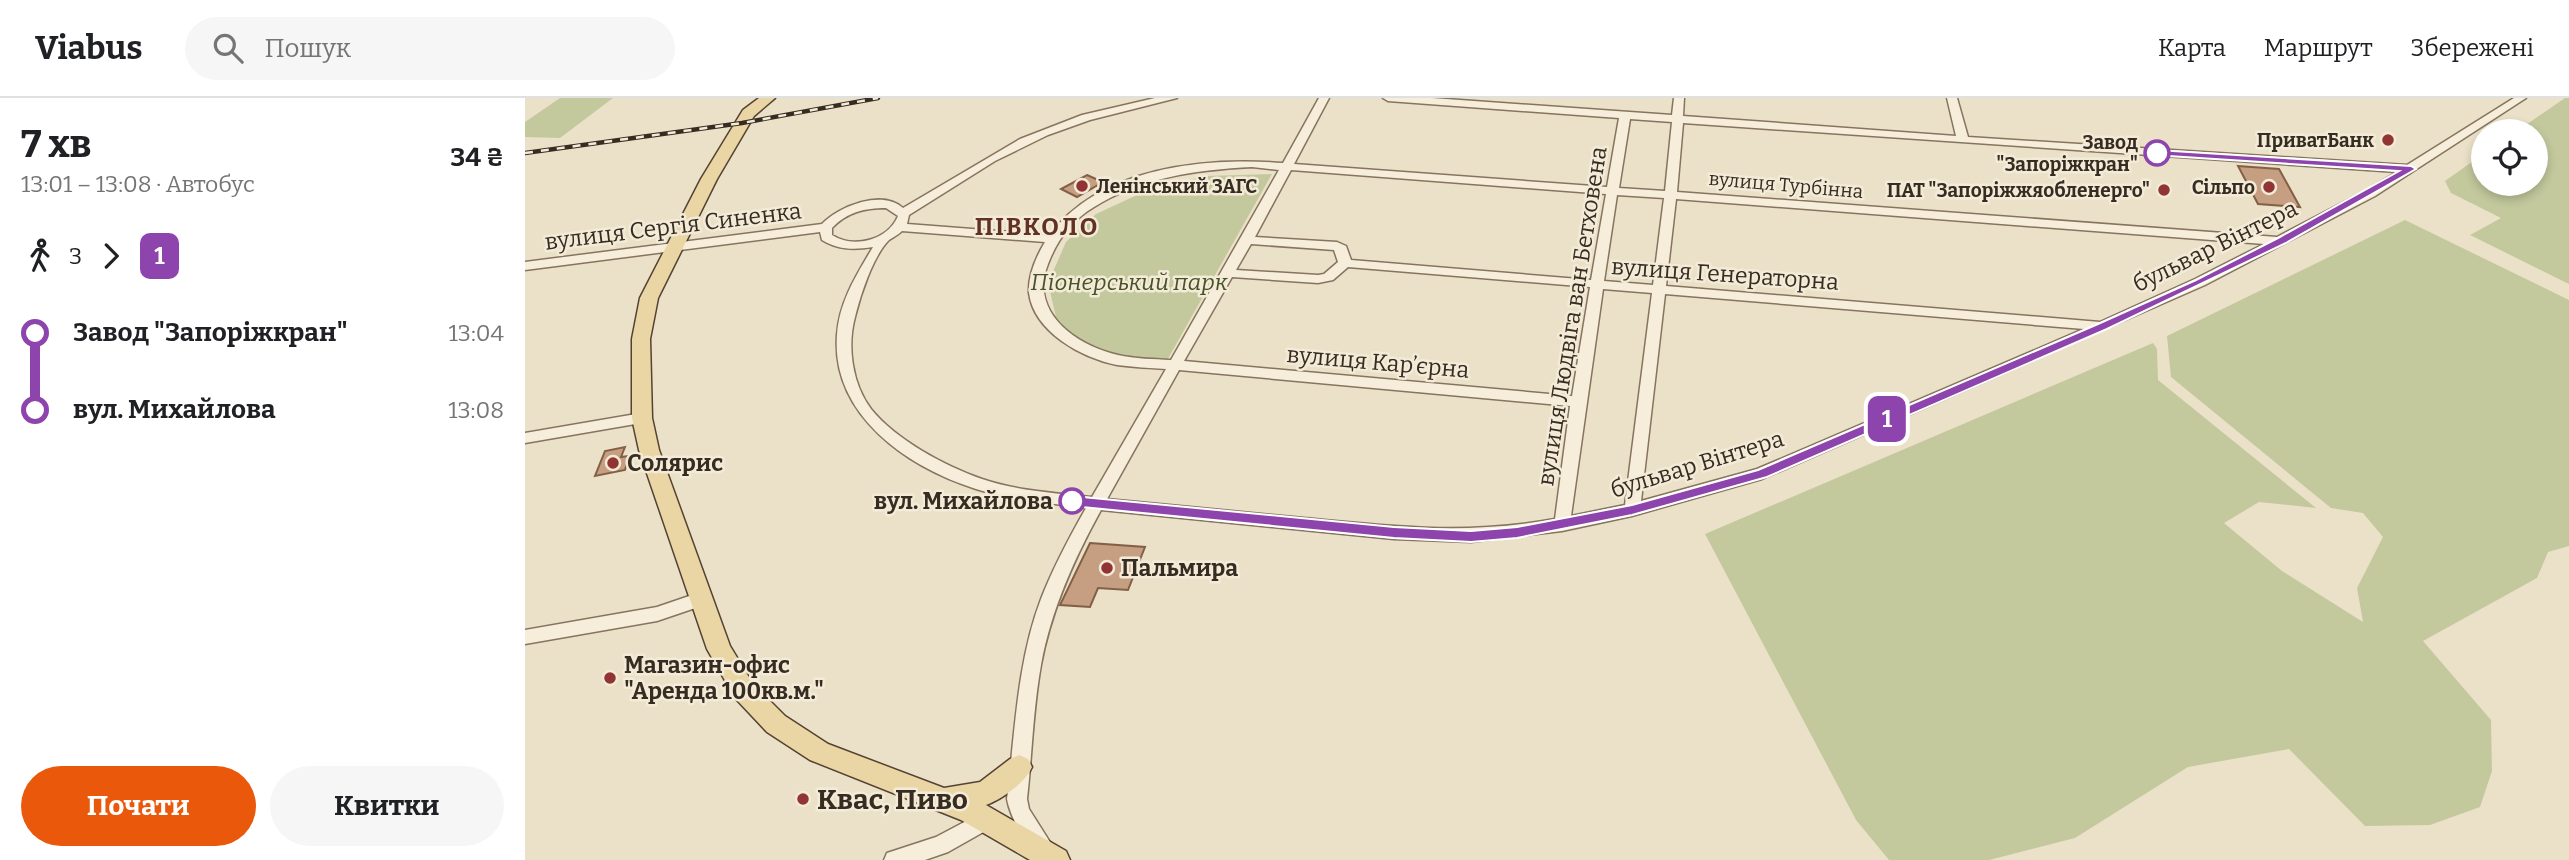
<!DOCTYPE html>
<html lang="uk">
<head>
<meta charset="utf-8">
<style>
	:root { --surface:#fff; --page:#f6f6f6; --text:#202124; --muted:#757577; --line:#e0e0e0; --accent:#ea580c }
	body { margin:0; font-family:Bitter,serif; background:var(--page); color:var(--text); height:100vh; display:flex; flex-direction:column; font-size:26px; white-space:nowrap }
	* { box-sizing:border-box; margin:0 }
	p { font-size:23px; color:var(--muted) }
	.icon { flex:none; width:38px; height:38px; fill:none; stroke:currentColor; stroke-width:2; stroke-linecap:round; stroke-linejoin:round }
	.map { position:relative; flex:1; overflow:hidden }
	.drawer { display:flex; flex-direction:column; background:var(--surface); width:525px }
	.drawer>* { flex:none }
	.badge { padding:0 14px; border-radius:10px; font-size:24px; line-height:46px }
	.buttons { position:absolute; left:1946px; top:21px; display:grid; gap:14px }
	.buttons a { display:grid; place-items:center; width:77px; height:77px; border-radius:50%; background:var(--surface); box-shadow:0 4px 10px #0003; font-size:35px }
	.map>.badge { position:absolute; translate:-50% -50%; box-shadow:0 0 0 4px #fff }
	.legs { display:flex; align-items:center; gap:10px; height:77px; padding:0 21px; font-size:23px }
	.legs p { margin-inline-start:auto }
	.headline { display:flex; align-items:center; justify-content:space-between; height:119px; padding:0 21px }
	h1 { font-size:38px; font-weight:700; line-height:52px }
	.button { display:flex; gap:14px; margin-top:auto; padding:14px 21px }
	.button a { flex:1; height:80px; border-radius:42px; background:var(--accent); color:#fff; font-size:28px; font-weight:700; line-height:80px; text-align:center }
	.button a+a { background:var(--page); color:var(--text) }
	ul { padding:0 21px; list-style:none }
	li { display:flex; align-items:center; gap:24px; height:77px; font-size:26px }
	li i { display:grid; place-items:center; width:10px; height:100%; margin:0 9px; background:currentColor }
	li i::after { content:''; width:18px; height:18px; margin:-9px; border:5px solid; border-radius:50%; background:var(--surface) }
	li p { margin-inline-start:auto }
	li:first-child i { background:linear-gradient(#0000 50%,currentColor 0) }
	li:last-child i { background:linear-gradient(currentColor 50%,#0000 0) }
	header { display:flex; align-items:center; gap:42px; box-sizing:border-box; height:98px; padding:0 35px; background:var(--surface); border-bottom:2px solid var(--line) }
	header strong { font-size:33px }
	nav { display:flex; gap:38px; margin-inline-start:auto; font-size:24px }
	.search { width:490px; height:63px; background:var(--page); display:flex; align-items:center; gap:18px; box-sizing:border-box; padding:0 24px; border-radius:38px; color:var(--muted); font-size:26px }
	main { display:flex; flex:1; min-height:0 }
	.map>svg:first-child { display:block }
	.green { fill:#c3c99d }
	.building { fill:#c69e81; stroke:#835f46; stroke-width:2 }
	.lines { fill:none; stroke-linecap:round; stroke-linejoin:round }
	.minor-casing { stroke:#86745f; stroke-width:3 }
	.major-casing { stroke:#544232; stroke-width:3 }
	.minor { fill:#f6eedb; fill-rule:evenodd }
	.major { fill:#ead5a4; fill-rule:evenodd }
	.rail-casing { stroke:#372c21; stroke-width:4.5 }
	.rail { stroke:#f3ebd7; stroke-width:2.5; stroke-dasharray:8; stroke-linecap:butt }
	.line-1 { fill:#8e44ad; stroke:#fff; stroke-width:2 }
	.poi-dot { fill:#903434; stroke:#f3ebd7; stroke-width:2.5 }
	.stop-1-dot { fill:#fff; stroke:#8e44ad; stroke-width:3.5 }
	.labels { text-anchor:middle; dominant-baseline:central; stroke-width:5; stroke-linejoin:round; paint-order:stroke }
	.far-poi-label { font-size:19px; font-weight:bold; fill:#372c21; stroke:#f3ebd7; text-anchor:end }
	.far-stop-label { font-size:19px; font-weight:bold; fill:#372c21; stroke:#f3ebd7; text-anchor:end }
	.far-street-label { font-size:19px; fill:#372c21; stroke:#f3ebd7 }
	.street-label { font-size:23px; fill:#372c21; stroke:#f3ebd7 }
	.park-label { font-size:23px; font-style:italic; fill:#485229; stroke:#f3ebd7 }
	.poi-label { font-size:23px; font-weight:bold; fill:#372c21; stroke:#f3ebd7; text-anchor:start }
	.stop-label { font-size:23px; font-weight:bold; fill:#372c21; stroke:#f3ebd7; text-anchor:end }
	.far-district-label { font-size:24px; font-weight:bold; letter-spacing:2px; fill:#613124; stroke:#f3ebd7 }
	.near-poi-label { font-size:28px; font-weight:bold; fill:#372c21; stroke:#f3ebd7; text-anchor:start }
</style>
</head>
<body>
<header>
<strong>Viabus</strong>
<div class="search"><svg class="icon" aria-label="search" viewBox="0 0 24 24"><circle cx="10" cy="10" r="6"/><path d="M15 15l6 6"/></svg>Пошук</div>
<nav><a>Карта</a><a>Маршрут</a><a>Збережені</a></nav>
</header>
<main>
<section class="drawer">
<div class="headline"><div><h1>7 хв</h1><p>13:01 – 13:08 · Автобус</p></div><b>34 ₴</b></div>
<div class="legs"><svg class="icon" aria-label="walk" viewBox="0 0 24 24"><circle cx="13" cy="4" r="2"/><path d="M13 8l-2 6 4 7M11 14l-3 7M7 12l3-4h3l4 4"/></svg>3<svg class="icon" aria-label="forward" viewBox="0 0 24 24"><path d="M9 5l7 7-7 7"/></svg><b class="badge" style="background:#8e44ad;color:#fff">1</b></div>
<ul>
<li><i style="color:#8e44ad"></i><b>Завод &quot;Запоріжкран&quot;</b><p>13:04</p></li>
<li><i style="color:#8e44ad"></i><b>вул. Михайлова</b><p>13:08</p></li>
</ul>
<div class="button"><a>Почати</a><a>Квитки</a></div>
</section>
<div class="map">
<svg width="2044" height="762" viewBox="0 0 2044 762">
	<rect width="100%" height="100%" fill="#ebe1c8"/>
	<g class="green">
		<path d="M35 0H88L35 40 0 39V24Z"/>
		<path d="M2040 0H2044V186L1945 137 1976 120 1926 95 1920 83 1958 56V86H2011V33H1992Z"/>
		<path d="M747 76 640 266 597 261 553 243 531 219 523 185 541 144 571 116 625 91 681 78Z"/>
		<path d="M1880 122 2044 202V448L2023 454 2012 480 1898 543 1966 622 1967 673 1955 709 1905 727 1840 728 1764 651 1663 669 1550 740 1464 762H1364L1331 722 1180 436 1628 245 1632 251 1633 282 1791 410 1734 404 1699 425 1757 473 1838 524 1832 490 1858 439 1838 415 1806 410 1646 279 1642 238Z"/>
	</g>
	<g class="building">
		<path d="M1713 68 1754 71 1775 109 1733 106Z"/>
		<path d="M562 77 578 84 552 99 536 91Z"/>
		<path d="M100 349 96 359 104 358 100 372 70 378 80 353Z"/>
		<path d="M565 445 620 449 603 492 573 490 565 509 535 507Z"/>
	</g>
	<g class="lines">
		<defs>
			<g id="minor">
				<path d="M630 0H652L565 22 523 37 470 63 384 117 382 126 525 137C575 69 680 59 758 65L794 0H804L769 66 1082 89 1094 20 863 3 858 0H907L1147 17 1149 0H1159L1158 18 1431 38 1422 0H1432L1443 39 1882 67 1989 0H2001L1850 98 1680 187 1237 381 1107 418 1037 433 946 444 869 441 576 412C549 461 526 512 516 567 508 611 507 657 502 701L504 711 530 752 527 759 520 762C503 755 485 718 482 701 490 635 492 564 516 501 528 470 544 440 561 410 524 405 486 402 451 391 382 369 306 317 312 237 314 204 332 176 348 149 329 152 313 152 297 142L295 134 0 172V164L297 126C314 108 357 91 378 110L495 41 557 17ZM1105 21 1147 24 1140 93 1094 90ZM1158 25 1872 74 1842 92 1752 139 1152 94ZM727 69 754 72 646 262C629 261 610 261 593 257 550 247 504 214 523 166 532 142 547 122 569 109 617 79 672 72 727 69ZM766 72 1081 96 1066 182 826 162 821 148 812 144 730 139ZM1092 97 1139 100 1128 187 1079 183ZM1151 101 1739 146 1670 181 1575 224 1141 188ZM361 110 373 118C363 142 329 151 307 137V130C322 114 340 110 361 110ZM377 133 520 144C511 159 503 178 504 195 509 234 557 260 592 267 608 269 625 270 641 271L567 399C531 395 492 393 457 381 420 368 371 342 346 311 327 286 322 248 330 219 335 198 348 158 364 142 368 139 373 137 377 133ZM726 146 809 152 813 164 799 176 793 177 711 172ZM823 169 1065 189 1047 298 659 263 707 179 793 185 808 182ZM1078 191 1127 195 1100 407 1046 418ZM1140 196 1559 231 1232 371 1116 403ZM654 272 1045 308 1030 421C942 437 867 429 779 420 714 414 648 407 582 401Z"/>
				<path d="M117 315 124 320 122 324 0 345V335Z"/>
				<path d="M176 494 182 496 185 501 182 506 132 523 0 546V532L132 509Z"/>
				<path d="M462 712 469 714 472 721 469 728 423 754 400 762H359L362 755 411 739Z"/>
			</g>
			<path id="major" d="M234 0H250L229 18 192 81 133 200 125 241 127 320 134 352 205 548 228 586 260 618 303 646 419 690 455 684 485 661 494 657 503 661 507 669C500 685 477 701 461 707L541 753 545 762H505L436 722 285 662 242 634 210 600 182 551 114 352 107 320V241L115 200 176 81 218 12Z"/>
		</defs>
		<use href="#minor" class="minor-casing"/>
		<use href="#major" class="major-casing"/>
		<use href="#minor" class="minor"/>
		<use href="#major" class="major"/>
		<defs>
			<path id="rail" d="M0 55 217 25 353 0"/>
		</defs>
		<use href="#rail" class="rail-casing"/>
		<use href="#rail" class="rail"/>
	</g>
	<path class="line-1" d="M1632 52 1886 68 1891 71 1761 145 1582 231 1242 379 1107 417 992 440 946 444 869 440 547 408 540 403 547 398 869 429 946 433 992 429 1107 407 1233 372 1573 226 1671 182 1753 140 1874 73 1628 57 1627 55Z"/>
	<g class="poi-dot">
		<circle cx="1863" cy="42" r="7"/>
		<circle cx="557" cy="88" r="7"/>
		<circle cx="1744" cy="89" r="7"/>
		<circle cx="1639" cy="92" r="7"/>
		<circle cx="88" cy="365" r="7"/>
		<circle cx="582" cy="470" r="7"/>
		<circle cx="85" cy="580" r="7"/>
		<circle cx="278" cy="701" r="7"/>
	</g>
	<g class="stop-1-dot">
		<circle cx="1632" cy="55" r="12"/>
		<circle cx="547" cy="403" r="12"/>
	</g>
	<g class="labels">
		<g class="far-poi-label">
			<text x="1849" y="42">ПриватБанк</text>
			<text x="571" y="88" text-anchor="start">Ленінський ЗАГС</text>
			<text x="1730" y="89">Сільпо</text>
			<text x="1625" y="92">ПАТ "Запоріжжяобленерго"</text>
		</g>
		<g class="far-stop-label">
			<text x="1613" y="44">Завод<tspan x="1613" dy="22">"Запоріжкран"</tspan></text>
		</g>
		<g class="far-street-label">
			<text transform="translate(1261 87) rotate(5)">вулиця Турбінна</text>
		</g>
		<g class="street-label">
			<text transform="translate(148 128) rotate(-7)">вулиця Сергія Синенка</text>
			<text transform="translate(1690 148) rotate(-26)">бульвар Вінтера</text>
			<text transform="translate(1200 176) rotate(4)">вулиця Генераторна</text>
			<text transform="translate(1047 218) rotate(-81)">вулиця Людвіга ван Бетховена</text>
			<text transform="translate(853 264) rotate(5)">вулиця Кар’єрна</text>
			<text transform="translate(1172 366) rotate(-17)">бульвар Вінтера</text>
		</g>
		<g class="park-label">
			<text x="604" y="184">Піонерський парк</text>
		</g>
		<g class="poi-label">
			<text x="102" y="365">Солярис</text>
			<text x="596" y="470">Пальмира</text>
			<text x="99" y="567">Магазин-офис<tspan x="99" dy="26">"Аренда 100кв.м."</tspan></text>
		</g>
		<g class="stop-label">
			<text x="528" y="403">вул. Михайлова</text>
		</g>
		<g class="far-district-label">
			<text x="512" y="129">ПІВКОЛО</text>
		</g>
		<g class="near-poi-label">
			<text x="292" y="701">Квас, Пиво</text>
		</g>
	</g>
</svg>
<div class="buttons">
<a><svg class="icon" aria-label="locate" viewBox="0 0 24 24"><circle cx="12" cy="12" r="6"/><path d="M12 2v4M12 18v4M2 12h4M18 12h4"/></svg></a>
</div>
<b class="badge" style="left:1362px;top:321px;background:#8e44ad;color:#fff">1</b>
</div>
</main>
</body>
</html>
